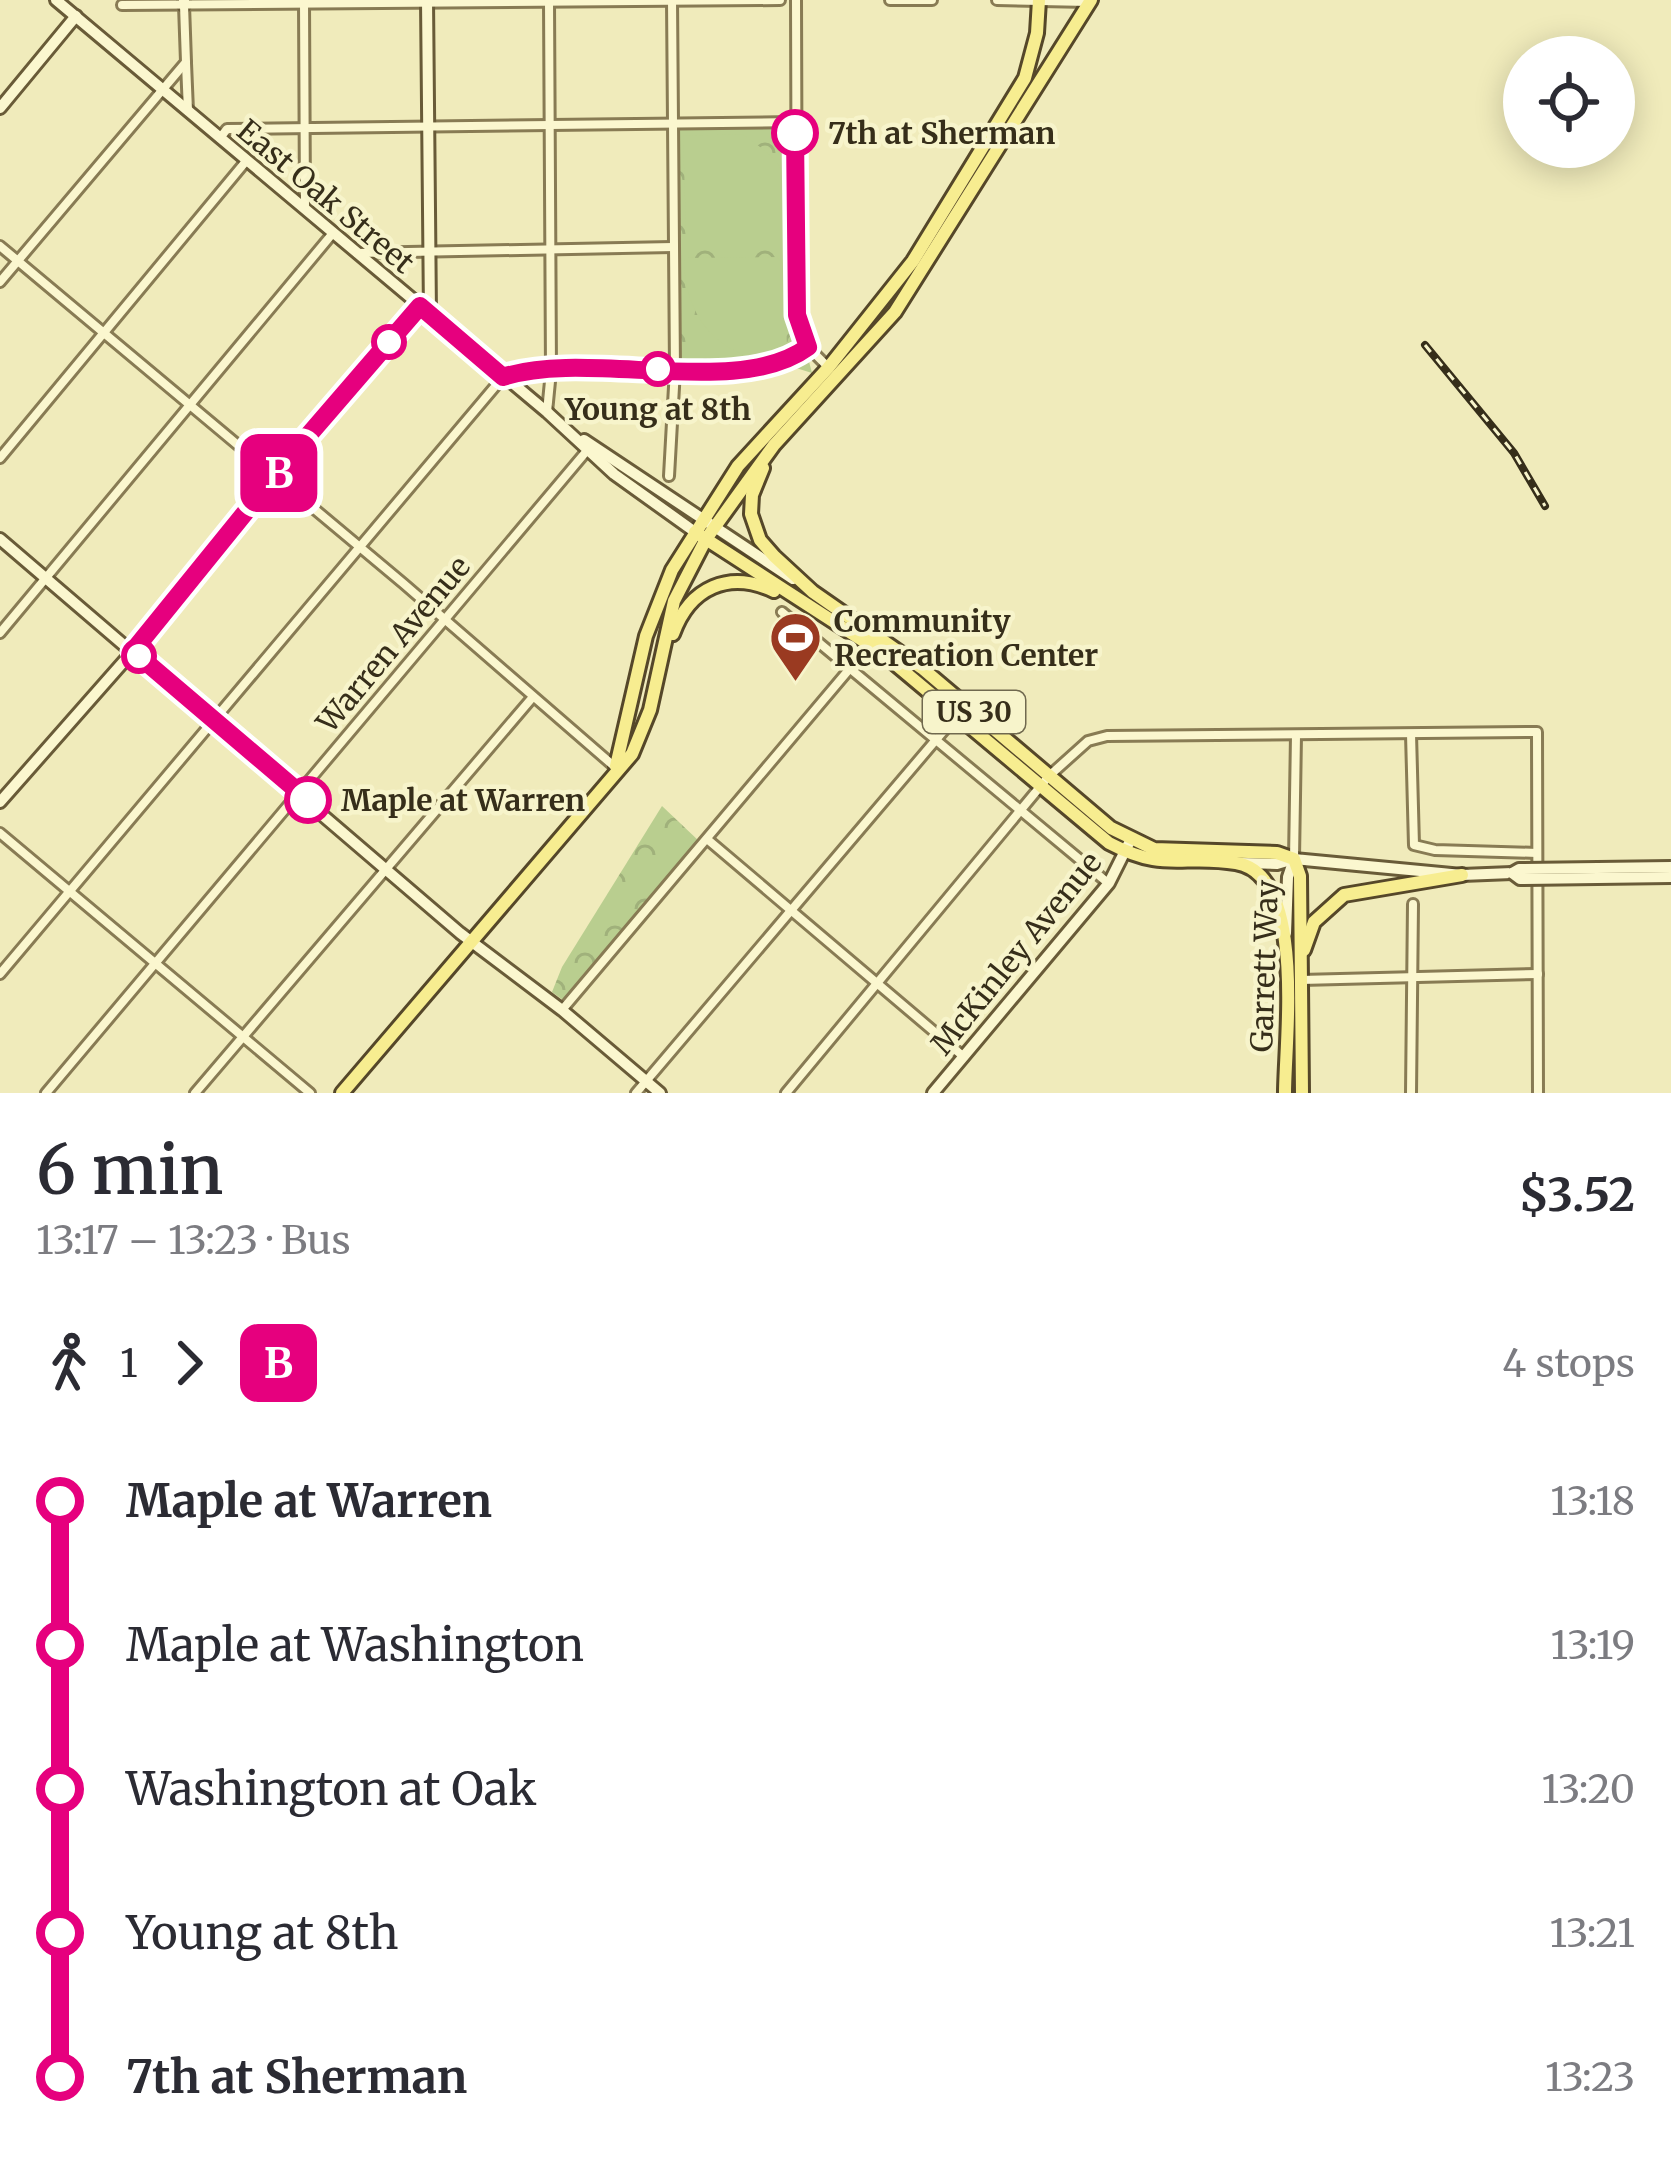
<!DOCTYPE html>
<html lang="en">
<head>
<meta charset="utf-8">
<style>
	:root { --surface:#fff; --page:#f2f2f3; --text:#2b2b33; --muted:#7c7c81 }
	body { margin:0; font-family:Merriweather,serif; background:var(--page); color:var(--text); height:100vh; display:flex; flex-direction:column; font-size:45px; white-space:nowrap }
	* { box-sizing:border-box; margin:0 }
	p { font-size:39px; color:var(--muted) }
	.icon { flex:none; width:66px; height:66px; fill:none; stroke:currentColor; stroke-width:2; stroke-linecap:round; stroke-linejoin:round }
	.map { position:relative; height:1093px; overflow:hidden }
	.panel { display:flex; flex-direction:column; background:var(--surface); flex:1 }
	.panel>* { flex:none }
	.badge { padding:0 24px; border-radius:18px; font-size:42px; line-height:78px }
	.fabs { position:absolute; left:1503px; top:36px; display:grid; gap:24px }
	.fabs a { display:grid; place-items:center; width:132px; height:132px; border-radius:50%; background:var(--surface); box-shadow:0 6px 30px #0003; font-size:60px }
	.map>.badge { position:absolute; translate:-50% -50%; box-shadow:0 0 0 6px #fff }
	.legs { display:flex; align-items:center; gap:18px; height:132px; padding:0 36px; font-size:39px }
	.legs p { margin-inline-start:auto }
	.headline { display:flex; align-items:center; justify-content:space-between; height:204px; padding:0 36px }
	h1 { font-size:66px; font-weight:600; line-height:90px }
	ul { padding:0 36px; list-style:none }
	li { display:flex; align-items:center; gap:42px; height:144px; font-size:45px }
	li i { display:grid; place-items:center; width:18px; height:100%; margin:0 15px; background:currentColor }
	li i::after { content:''; width:30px; height:30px; margin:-15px; border:9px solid; border-radius:50%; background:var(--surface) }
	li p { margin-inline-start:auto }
	li:first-child i { background:linear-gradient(#0000 50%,currentColor 0) }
	li:last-child i { background:linear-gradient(currentColor 50%,#0000 0) }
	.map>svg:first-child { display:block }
	.park { fill:url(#park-crowns) }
	.garden { fill:#b9ce8f }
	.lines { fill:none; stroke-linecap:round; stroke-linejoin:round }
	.street-casing { stroke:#887b54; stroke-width:14 }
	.secondary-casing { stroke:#695b38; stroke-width:16 }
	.primary-casing { stroke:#554729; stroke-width:18 }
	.street { stroke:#fbf7cf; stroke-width:8 }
	.secondary { stroke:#fbf7cf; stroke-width:10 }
	.primary { stroke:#f7ed90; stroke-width:12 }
	.rail-casing { stroke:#362e1a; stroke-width:8 }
	.rail { stroke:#f7f4cb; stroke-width:3; stroke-dasharray:9; stroke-linecap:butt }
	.secondary-bridge-casing { stroke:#695b38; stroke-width:16; stroke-linecap:butt }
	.secondary-bridge { stroke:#fbf7cf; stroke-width:10 }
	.line-1-casing { stroke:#fff; stroke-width:27 }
	.line-1 { stroke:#e6007e; stroke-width:18 }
	.stop-1-dot { fill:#fff; stroke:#e6007e; stroke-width:6 }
	.labels { text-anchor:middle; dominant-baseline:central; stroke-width:9; stroke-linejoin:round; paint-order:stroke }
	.shield { fill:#f7f4cb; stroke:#70694f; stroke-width:3 }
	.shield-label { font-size:27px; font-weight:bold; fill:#362e1a }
	.stop-label { font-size:30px; font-weight:bold; fill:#362e1a; stroke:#f7f4cb; text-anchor:start }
	.street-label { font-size:30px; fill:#362e1a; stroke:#f7f4cb }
	.poi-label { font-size:30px; font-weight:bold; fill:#362e1a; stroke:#f7f4cb; text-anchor:start }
</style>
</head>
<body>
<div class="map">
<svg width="1671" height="1093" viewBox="0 0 1671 1093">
	<defs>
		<pattern id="park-crowns" width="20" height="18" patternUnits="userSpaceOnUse" patternTransform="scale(3)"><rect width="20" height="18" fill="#b9ce8f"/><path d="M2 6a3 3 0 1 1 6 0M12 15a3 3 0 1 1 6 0" fill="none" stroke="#a0b17b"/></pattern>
	</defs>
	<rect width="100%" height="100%" fill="#f0ebbb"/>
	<g class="park">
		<path d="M795 122 797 315 812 373 780 363 766 368 675 369 671 124Z"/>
		<path d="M662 806 700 842 563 1000 552 992 562 967Z"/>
	</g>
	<g class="garden">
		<path d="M742 134C795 170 787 177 787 237H695L686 228 683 136Z"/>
		<path d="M777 257 785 266 787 351C775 360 765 361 750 357 705 343 684 304 684 258Z"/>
	</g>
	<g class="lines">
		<defs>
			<g id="street">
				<path d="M796 0 797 315 808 347 828 367"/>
				<path d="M890 0H932"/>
				<path d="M997 0 1089 2"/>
				<path d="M304 1 305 208"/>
				<path d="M122 5 780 0"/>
				<path d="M186 63 188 111"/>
				<path d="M220 138 227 129 795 122"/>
				<path d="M0 246 404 584 615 767"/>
				<path d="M357 253 673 247"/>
				<path d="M0 282 186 62 184 5"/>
				<path d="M547 412 551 371 549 1"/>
				<path d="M0 458 247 160"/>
				<path d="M669 476 675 369 672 0"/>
				<path d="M782 612 1108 883"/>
				<path d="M0 633 333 233"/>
				<path d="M1411 734 1414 845 1435 850 1537 853"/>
				<path d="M0 833 310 1093"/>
				<path d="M707 839 964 1057"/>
				<path d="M1294 859 1296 735"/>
				<path d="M0 974 503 377 515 373 748 370 780 363 808 347"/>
				<path d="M1301 980 1538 974"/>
				<path d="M562 1010 852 666"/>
				<path d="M46 1093 590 447"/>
				<path d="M195 1093 532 698"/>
				<path d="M636 1093 957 715"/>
				<path d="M786 1093 1049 776 1088 741 1107 736 1537 732 1538 1093"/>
				<path d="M1411 1093 1413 904"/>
			</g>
			<g id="secondary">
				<path d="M56 0 547 412 614 474 695 532"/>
				<path d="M184 0V5"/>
				<path d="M427 0 430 315"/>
				<path d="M0 108 76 16"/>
				<path d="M584 440 793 579"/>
				<path d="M0 539 460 933 562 1010 660 1093"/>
				<path d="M0 802 133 651 420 306"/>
				<path d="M1240 863 1277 864 1294 859 1462 875 1512 873"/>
				<path d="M1286 933 1288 877 1294 859"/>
				<path d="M933 1093 1109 883 1129 843"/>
			</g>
			<g id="primary">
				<path d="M763 468 752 495 751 514 760 540 774 556 813 592 922 668 1111 828 1154 849 1277 853 1294 859 1300 876 1302 1093"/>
				<path d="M695 532 882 653 1109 843C1166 873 1181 854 1236 863 1307 874 1285 1041 1285 1093"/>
				<path d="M673 634C690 587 729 570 774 591"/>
				<path d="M616 766 646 636 672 570 738 466 828 368 913 261 1025 78 1037 33 1039 0"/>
				<path d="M1304 950 1314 922 1344 895 1462 875"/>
				<path d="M342 1093 632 754 650 710 674 601 706 539 774 445 895 312 1091 0"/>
			</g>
		</defs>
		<use href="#street" class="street-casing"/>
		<use href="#secondary" class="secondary-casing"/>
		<use href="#primary" class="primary-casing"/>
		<use href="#street" class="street"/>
		<use href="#secondary" class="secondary"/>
		<use href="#primary" class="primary"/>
		<defs>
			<path id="rail" d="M1425 345 1514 453 1545 506"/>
		</defs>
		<use href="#rail" class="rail-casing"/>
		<use href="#rail" class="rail"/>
		<defs>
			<g id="secondary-bridge">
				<path d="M1512 873 1520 879 1671 877"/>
				<path d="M1512 873 1519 869 1671 867"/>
			</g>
		</defs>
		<use href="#secondary-bridge" class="secondary-bridge-casing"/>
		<use href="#secondary-bridge" class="secondary-bridge"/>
	</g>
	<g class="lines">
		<defs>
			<path id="line-1" d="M308 800 133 651 300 445 420 306 503 377C588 349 738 399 808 347L797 315 795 133"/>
		</defs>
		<use href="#line-1" class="line-1-casing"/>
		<use href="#line-1" class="line-1"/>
	</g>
	<defs>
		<symbol id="stadium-pin" viewBox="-11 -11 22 30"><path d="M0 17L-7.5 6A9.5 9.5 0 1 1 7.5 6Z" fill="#9a3a21" stroke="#f7f4cb"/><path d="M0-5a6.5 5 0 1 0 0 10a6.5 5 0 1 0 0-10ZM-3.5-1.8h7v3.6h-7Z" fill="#fff"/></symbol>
	</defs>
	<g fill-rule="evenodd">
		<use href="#stadium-pin" x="766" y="608" width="59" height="81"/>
	</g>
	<g class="stop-1-dot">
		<circle cx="795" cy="133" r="21"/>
		<circle cx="389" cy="342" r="15"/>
		<circle cx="658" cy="369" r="15"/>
		<circle cx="139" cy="656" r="15"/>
		<circle cx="308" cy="800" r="21"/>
	</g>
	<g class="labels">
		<rect class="shield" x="923" y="691" width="102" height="42" rx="9"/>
		<g class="shield-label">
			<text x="974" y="712">US 30</text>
		</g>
		<g class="stop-label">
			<text x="828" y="133">7th at Sherman</text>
			<text x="658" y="409" text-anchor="middle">Young at 8th</text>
			<text x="341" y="800">Maple at Warren</text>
		</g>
		<g class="street-label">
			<text transform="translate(326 196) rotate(40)">East Oak Street</text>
			<text transform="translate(393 644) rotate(-50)">Warren Avenue</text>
			<text transform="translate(1016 953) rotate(-51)">McKinley Avenue</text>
			<text transform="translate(1264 966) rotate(-88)">Garrett Way</text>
		</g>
		<g class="poi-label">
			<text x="834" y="621">Community<tspan x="834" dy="34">Recreation Center</tspan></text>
		</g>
	</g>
</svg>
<div class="fabs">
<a><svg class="icon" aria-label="locate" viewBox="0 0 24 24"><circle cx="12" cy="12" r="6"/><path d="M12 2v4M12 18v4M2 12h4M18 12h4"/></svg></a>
</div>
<b class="badge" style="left:279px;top:473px;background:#e6007e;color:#fff">B</b>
</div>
<section class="panel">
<div class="headline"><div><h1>6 min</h1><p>13:17 – 13:23 · Bus</p></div><b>$3.52</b></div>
<div class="legs"><svg class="icon" aria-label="walk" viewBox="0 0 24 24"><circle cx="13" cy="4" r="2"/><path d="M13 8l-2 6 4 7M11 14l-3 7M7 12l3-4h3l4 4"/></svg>1<svg class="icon" aria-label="forward" viewBox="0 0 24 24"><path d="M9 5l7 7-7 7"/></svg><b class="badge" style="background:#e6007e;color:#fff">B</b><p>4 stops</p></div>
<ul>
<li><i style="color:#e6007e"></i><b>Maple at Warren</b><p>13:18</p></li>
<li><i style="color:#e6007e"></i><span>Maple at Washington</span><p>13:19</p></li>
<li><i style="color:#e6007e"></i><span>Washington at Oak</span><p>13:20</p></li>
<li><i style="color:#e6007e"></i><span>Young at 8th</span><p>13:21</p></li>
<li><i style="color:#e6007e"></i><b>7th at Sherman</b><p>13:23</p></li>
</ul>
</section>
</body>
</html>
